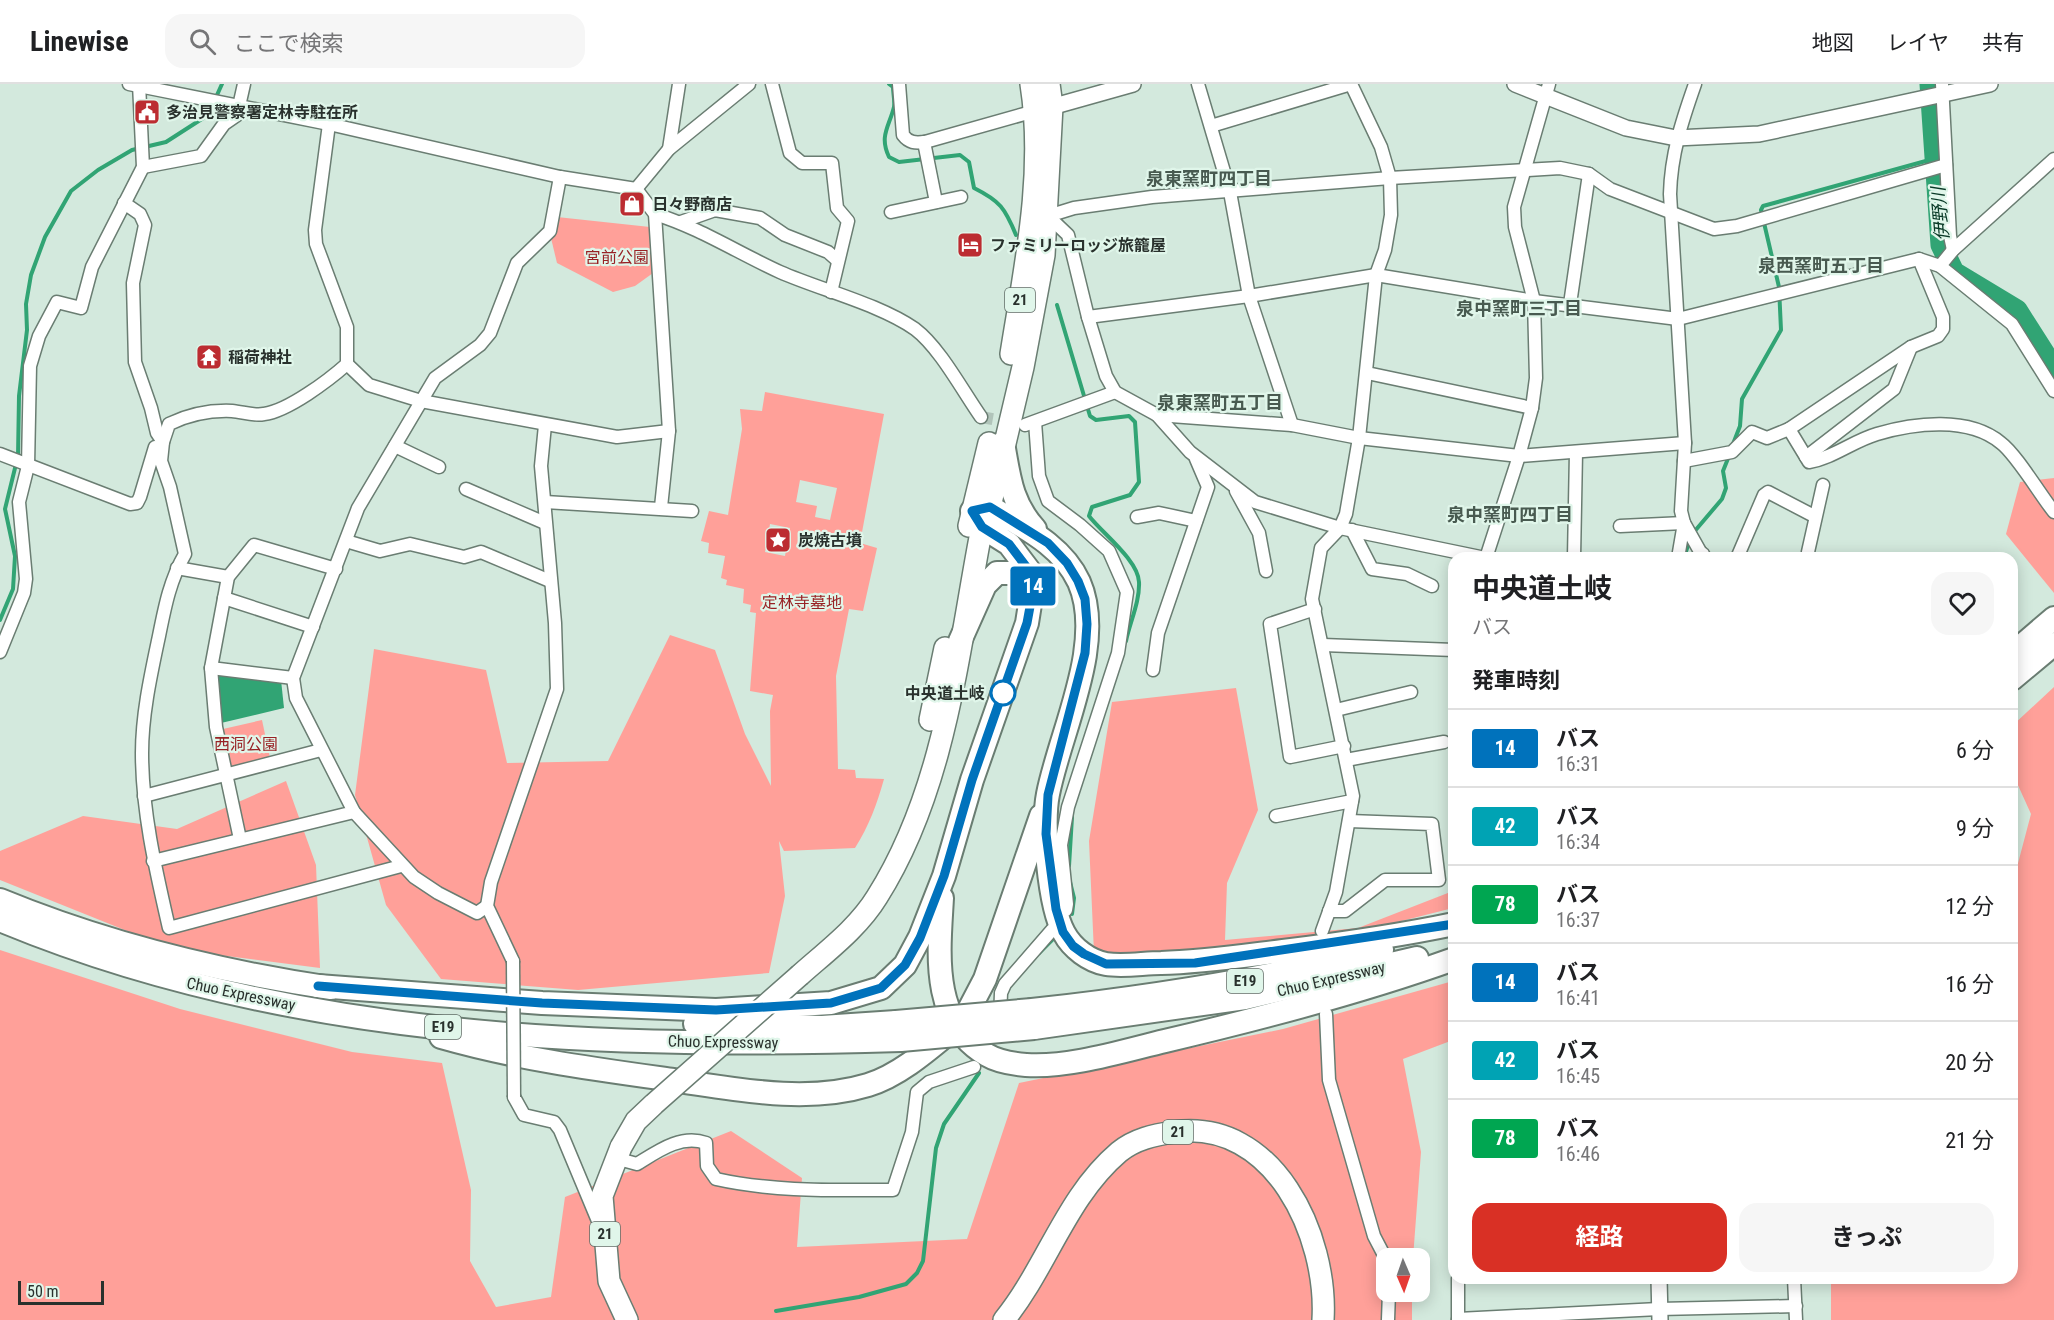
<!DOCTYPE html>
<html lang="ja">
<head>
<meta charset="utf-8">
<style>
	:root { --surface:#fff; --page:#f6f6f6; --text:#202124; --muted:#757577; --line:#e0e0e0; --accent:#d93025 }
	body { margin:0; font-family:"Roboto Condensed","Noto Sans JP",sans-serif; background:var(--page); color:var(--text); height:100vh; display:flex; flex-direction:column; font-size:22px; white-space:nowrap }
	* { box-sizing:border-box; margin:0 }
	p { font-size:20px; color:var(--muted) }
	.icon { flex:none; width:33px; height:33px; fill:none; stroke:currentColor; stroke-width:2; stroke-linecap:round; stroke-linejoin:round }
	.map { position:relative; flex:1; overflow:hidden }
	.drawer { position:absolute; left:1448px; top:468px; width:570px; height:732px; display:flex; flex-direction:column; background:var(--surface); border-radius:18px; box-shadow:0 3px 15px #0003 }
	.drawer>* { flex:none }
	.badge { padding:0 12px; border-radius:4px; font-size:21px; line-height:39px }
	.needle { width:39px; rotate:178deg }
	.buttons { position:absolute; left:1376px; top:1164px; display:grid; gap:12px }
	.buttons a { display:grid; place-items:center; width:54px; height:54px; border-radius:12px; background:var(--surface); box-shadow:0 3px 15px #0003; font-size:30px }
	.scale { position:absolute; left:18px; bottom:15px; width:86px; box-sizing:border-box; padding-left:6px; border:3px solid #29312d; border-top:0; font-size:16px; line-height:21px; white-space:nowrap; color:#29312d; -webkit-text-stroke:4px #e0f6ea; paint-order:stroke }
	.map>.badge { position:absolute; translate:-50% -50%; box-shadow:0 0 0 3px #fff }
	h2 { padding:0 24px; font-size:22px; line-height:54px }
	.round { display:grid; place-items:center; flex:none; width:63px; height:63px; border-radius:18px; background:var(--page) }
	.head { display:flex; align-items:center; justify-content:space-between; height:102px; padding:0 24px }
	h1 { font-size:28px; font-weight:700; line-height:45px }
	.button { display:flex; gap:12px; margin-top:auto; padding:12px 24px }
	.button a { flex:1; height:69px; border-radius:18px; background:var(--accent); color:#fff; font-size:24px; font-weight:700; line-height:69px; text-align:center }
	.button a+a { background:var(--page); color:var(--text) }
	ul { padding:0; list-style:none }
	li { display:flex; align-items:center; gap:18px; height:78px; padding:0 24px; border-top:2px solid var(--line) }
	li div { flex:1 }
	li b { display:block; font-size:22px }
	li em { font-style:normal }
	li .badge { min-width:66px; font-weight:700; text-align:center }
	header { display:flex; align-items:center; gap:36px; box-sizing:border-box; height:84px; padding:0 30px; background:var(--surface); border-bottom:2px solid var(--line) }
	header strong { font-size:28px }
	nav { display:flex; gap:33px; margin-inline-start:auto; font-size:21px }
	.search { width:420px; height:54px; background:var(--page); display:flex; align-items:center; gap:15px; box-sizing:border-box; padding:0 21px; border-radius:18px; color:var(--muted); font-size:22px }
	.map>svg:first-child { display:block }
	.green { fill:#ffa099; fill-rule:evenodd }
	.water { fill:#31a474 }
	.lines { fill:none; stroke-linecap:round; stroke-linejoin:round }
	.stream { stroke:#31a474; stroke-width:4 }
	.river { stroke:#31a474; stroke-width:21 }
	.minor-tunnel { stroke:#b1c4ba; stroke-width:12; stroke-dasharray:12 6; stroke-linecap:butt }
	.minor-casing { stroke:#6a7d72; stroke-width:15 }
	.tertiary-casing { stroke:#6a7d72; stroke-width:18 }
	.trunk-casing { stroke:#6a7d72; stroke-width:24 }
	.motorway-casing { stroke:#6a7d72; stroke-width:26 }
	.minor { stroke:#fff; stroke-width:12 }
	.tertiary { stroke:#fff; stroke-width:15 }
	.trunk { stroke:#fff; stroke-width:21 }
	.motorway { stroke:#fff; stroke-width:22 }
	.minor-bridge-casing { stroke:#6a7d72; stroke-width:15; stroke-linecap:butt }
	.trunk-bridge-casing { stroke:#6a7d72; stroke-width:24; stroke-linecap:butt }
	.motorway-bridge-casing { stroke:#6a7d72; stroke-width:26; stroke-linecap:butt }
	.minor-bridge { stroke:#fff; stroke-width:12 }
	.trunk-bridge { stroke:#fff; stroke-width:21 }
	.motorway-bridge { stroke:#fff; stroke-width:22 }
	.line-casing { stroke:#fff; stroke-width:14 }
	.line { stroke:#0072bc; stroke-width:9 }
	.stop-dot { fill:#fff; stroke:#0072bc; stroke-width:3 }
	.labels { text-anchor:middle; dominant-baseline:central; stroke-width:4.5; stroke-linejoin:round; paint-order:stroke }
	.shield { fill:#e0f6ea; stroke:#606c66; stroke-width:1.5 }
	.shield-label { font-size:15px; font-weight:bold; fill:#29312d }
	.poi-label { font-size:16px; font-weight:bold; fill:#29312d; stroke:#e0f6ea; text-anchor:start }
	.park-label { font-size:16px; fill:#982225; stroke:#e0f6ea }
	.stop-label { font-size:16px; font-weight:bold; fill:#29312d; stroke:#e0f6ea; text-anchor:end }
	.street-label { font-size:16px; fill:#29312d; stroke:#e0f6ea }
	.neighbourhood-label { font-size:18px; font-weight:bold; fill:#485a50; stroke:#e0f6ea }
	.water-label { font-size:18px; font-style:italic; fill:#083926; stroke:#e0f6ea }
</style>
</head>
<body>
<header>
<strong>Linewise</strong>
<div class="search"><svg class="icon" aria-label="search" viewBox="0 0 24 24"><circle cx="10" cy="10" r="6"/><path d="M15 15l6 6"/></svg>ここで検索</div>
<nav><a>地図</a><a>レイヤ</a><a>共有</a></nav>
</header>
<div class="map">
<svg width="2054" height="1236" viewBox="0 0 2054 1236">
	<rect width="100%" height="100%" fill="#d3e9dd"/>
	<g class="green">
		<path d="M557 133 650 143 653 189 635 202 613 208 557 179 551 154Z"/>
		<path d="M765 308 884 330 860 459 877 464 863 527 849 525 836 592 838 685 855 686 856 694 884 695C877 720 869 742 855 764L784 767 779 757 785 812 769 889 578 906 441 895 386 821 355 711 374 565 486 586 507 679 608 677 670 551 715 566 745 650 771 702 770 627 773 611 750 607 756 529 750 528 751 521 743 519 744 505 726 501 727 496 721 494 725 472 708 469 709 459 701 457 709 427 728 431 742 345 740 325 762 327ZM800 396 837 404 830 436 815 433 817 422 796 418ZM770 440 790 444 785 472 765 468Z"/>
		<path d="M2054 394V509L2006 450 2020 398Z"/>
		<path d="M2054 603V1236H1831V1194H2012V802L2031 730 2012 688V642Z"/>
		<path d="M1236 604 1258 726 1227 799 1225 856 1358 844 1453 807V824L1362 847 1226 866 1094 869 1089 757 1112 618Z"/>
		<path d="M262 636 270 674 228 686 223 645Z"/>
		<path d="M286 697 316 781 320 884 172 865 0 796V767L83 732 177 745Z"/>
		<path d="M0 866 180 925 352 968 442 979 471 1106 470 1177 496 1223 551 1213 565 1113 731 1047 802 1094 797 1163 967 1155 1019 999 1283 945 1453 897V956L1403 975 1421 1068 1413 1174H1386V1208H1412V1236H0Z"/>
	</g>
	<path class="water" d="M216 588 281 596 284 624 221 639Z"/>
	<g class="lines">
		<g class="stream">
			<path d="M889 0 893 3C893 9 895 17 894 23 889 43 879 52 889 73L899 78 960 71 969 78 974 104C1000 117 1005 124 1016 151"/>
			<path d="M1057 221 1090 332 1096 336 1129 332 1135 338 1139 398 1130 411 1092 423 1089 432C1102 449 1138 476 1139 498 1140 517 1130 538 1126 557"/>
			<path d="M1733 360 1740 342 1742 315 1781 246 1779 203 1761 126 1763 122 1933 75"/>
			<path d="M18 373 19 312 27 246 26 220 31 191 45 153 71 107 98 86 132 66 166 58 208 31 222 0"/>
			<path d="M1694 448 1722 415 1726 404 1723 387 1729 372"/>
			<path d="M1684 474 1690 455"/>
			<path d="M0 536 13 505 15 472 5 425 16 380"/>
			<path d="M1069 782 1072 733"/>
			<path d="M1070 798 1074 814 1072 830"/>
			<path d="M1039 869 1054 854"/>
			<path d="M776 1227 859 1213 906 1200 917 1189 923 1177 936 1064 944 1040 979 989"/>
		</g>
		<path class="river" d="M1930 0 1941 161 1954 188 2017 226 2054 284"/>
		<path class="minor-tunnel" d="M981 333 1015 339"/>
		<defs>
			<g id="minor">
				<path d="M129 0 329 40 560 93 636 105 655 130 669 347 661 423"/>
				<path d="M772 0 790 69 802 79H832L837 124 848 137 831 208"/>
				<path d="M899 0 903 51C909 59 915 59 925 58L1035 27"/>
				<path d="M1198 0 1230 108 1249 212 1292 341"/>
				<path d="M1695 0C1682 37 1671 70 1670 110L1685 359 1681 427 1684 439 1702 471"/>
				<path d="M1942 0 1950 152 1953 166"/>
				<path d="M329 40 315 146 316 160 347 243V280C329 296 288 327 264 330 253 332 243 328 232 327 209 326 190 330 169 340L163 358 161 377 170 403 185 470C170 496 165 522 159 552 151 590 142 630 142 669 142 728 156 787 169 844L401 782"/>
				<path d="M1211 42 1351 0"/>
				<path d="M924 58 936 118"/>
				<path d="M669 65 679 0"/>
				<path d="M143 83 201 72 224 40 237 31 244 0"/>
				<path d="M636 105 669 65 749 0"/>
				<path d="M124 119 140 130 145 141 133 199 135 278 151 324 157 349 163 358"/>
				<path d="M891 128 961 113"/>
				<path d="M655 130C700 144 738 169 780 188 821 206 879 220 915 245 940 264 962 306 981 333"/>
				<path d="M681 138 715 126 760 134 785 151 828 168 837 176"/>
				<path d="M1940 182 1953 166 2054 75"/>
				<path d="M1570 220 1589 90"/>
				<path d="M1088 233 1249 212 1376 191 1534 217 1678 235 1919 175 1940 182 2012 240 2054 307"/>
				<path d="M347 280 369 301 421 317 617 353 669 347"/>
				<path d="M1367 289 1532 324"/>
				<path d="M1157 331 1190 368 1255 418 1340 444 1485 474"/>
				<path d="M1035 338 1039 392 1048 417 1080 441 1109 467 1127 508 1118 569 1068 723 1061 761 1067 820 1066 826"/>
				<path d="M1025 341 1115 308"/>
				<path d="M1789 345 1809 378C1833 374 1853 357 1877 350 1914 339 1969 332 2001 359 2016 370 2041 412 2054 428"/>
				<path d="M1685 359 1519 372 1359 354 1292 341 1157 331 1115 308 1106 292 1088 233 1068 151 1048 132 1074 124 1152 113 1390 94 1560 84 1589 90 1610 105 1714 145 1737 142 1946 81"/>
				<path d="M395 362 439 383"/>
				<path d="M0 370 130 420 137 419 140 413 155 363"/>
				<path d="M1806 373 1894 305 1911 263"/>
				<path d="M1684 377 1732 368 1752 348 1767 354 1789 345 1911 263 1938 252 1943 245V233L1919 175"/>
				<path d="M466 405 545 439"/>
				<path d="M1236 407 1259 449 1266 487"/>
				<path d="M545 418 692 427"/>
				<path d="M1137 433 1159 429 1196 437"/>
				<path d="M1620 442 1684 439"/>
				<path d="M1352 446 1372 485 1407 490 1432 502"/>
				<path d="M346 457 380 467 410 460 464 473 481 468 550 497"/>
				<path d="M1486 474 1519 372 1532 324 1536 294 1534 217 1515 143 1514 123 1549 0"/>
				<path d="M1574 474 1576 368"/>
				<path d="M1678 474 1684 439"/>
				<path d="M1737 474 1764 411 1768 408 1814 432"/>
				<path d="M1810 474 1808 468 1823 401"/>
				<path d="M177 484 228 493"/>
				<path d="M224 514 313 543"/>
				<path d="M1315 525 1270 540 1290 673 1344 662"/>
				<path d="M1323 561 1454 566"/>
				<path d="M0 568 24 509 26 495 19 418 28 382 30 282 39 252 57 218 81 224 92 183 143 83 139 0"/>
				<path d="M211 584 293 594"/>
				<path d="M1153 586 1158 549 1208 403 1196 375"/>
				<path d="M1336 626 1411 608"/>
				<path d="M1346 676 1444 658"/>
				<path d="M144 712 321 666"/>
				<path d="M354 728 414 793 438 809 477 829 487 822"/>
				<path d="M1276 732 1352 717"/>
				<path d="M240 755 216 643 211 584 228 493 254 461 336 485"/>
				<path d="M153 777 354 728 296 614 293 594 358 424 435 294 480 261 490 249 517 179 550 147 560 93"/>
				<path d="M1329 827H1345L1385 796H1439L1432 740 1349 737"/>
				<path d="M1322 847 1336 808 1353 712 1312 515 1321 464 1340 444 1346 430 1359 354 1376 191 1385 166 1391 131 1390 94 1381 63 1351 0"/>
				<path d="M513 877 487 822 491 798 557 605 555 539 541 382 545 341"/>
				<path d="M1326 930 1329 996 1374 1152 1386 1175"/>
				<path d="M1000 934 1001 909 1005 900 1052 846"/>
				<path d="M514 1013 524 1031 554 1038 560 1046 598 1137"/>
				<path d="M615 1074 637 1080C658 1067 681 1050 706 1059L707 1082 716 1095C774 1108 835 1106 893 1106L912 1048 917 1008 929 998 974 983"/>
				<path d="M1794 1194 1796 1236"/>
				<path d="M1458 1235 1659 1225 1796 1222"/>
				<path d="M1388 1236 1389 1208"/>
				<path d="M1458 1236V1194"/>
			</g>
			<g id="tertiary">
				<path d="M1515 0 1626 44 1676 54 1759 50 1990 0"/>
				<path d="M1044 25 1133 0"/>
				<path d="M1702 471 1703 474"/>
				<path d="M1659 1194 1660 1236"/>
			</g>
			<g id="trunk">
				<path d="M1011 270C1025 182 1045 89 1031 0"/>
				<path d="M969 442 989 359"/>
				<path d="M930 636 945 564"/>
				<path d="M800 891C827 867 858 844 877 813 946 704 958 567 982 443L990 423 1023 283 1044 171 1052 22 1049 0"/>
				<path d="M621 1063 602 1112 609 1197 627 1236"/>
				<path d="M1004 1236C1047 1183 1066 1113 1119 1068 1135 1055 1154 1051 1174 1048 1274 1034 1328 1152 1323 1236"/>
			</g>
			<g id="motorway">
				<path d="M1003 359C1009 392 1011 419 1035 445"/>
				<path d="M960 557 985 501 997 489H1031"/>
				<path d="M2012 570 2054 534"/>
				<path d="M2012 595 2054 560"/>
				<path d="M942 814C939 868 930 938 987 971 997 977 1014 980 1026 981 1069 984 1123 967 1165 957 1263 934 1359 909 1454 875"/>
				<path d="M0 816C107 860 217 887 331 904"/>
				<path d="M0 836C283 954 598 966 901 956"/>
				<path d="M318 902 542 919 716 926 831 919 881 904 905 881 920 853 944 792 972 696 1027 539 1033 501 1031 489 1009 460 982 443 972 427 990 423C1023 443 1062 461 1079 498 1106 559 1060 648 1048 710 1042 740 1049 822 1064 849 1072 864 1089 877 1106 880 1123 883 1144 879 1161 879 1202 878 1242 872 1283 867 1340 860 1397 852 1454 840"/>
				<path d="M1032 926C1150 913 1267 895 1382 866"/>
				<path d="M963 937 985 895 1041 732"/>
				<path d="M695 940 822 943 896 938"/>
				<path d="M1034 944 1245 914 1417 874"/>
				<path d="M441 953C518 975 594 985 673 996 735 1005 806 1020 868 1001 898 992 927 967 951 947"/>
			</g>
		</defs>
		<use href="#minor" class="minor-casing"/>
		<use href="#tertiary" class="tertiary-casing"/>
		<use href="#trunk" class="trunk-casing"/>
		<use href="#motorway" class="motorway-casing"/>
		<use href="#minor" class="minor"/>
		<use href="#tertiary" class="tertiary"/>
		<use href="#trunk" class="trunk"/>
		<use href="#motorway" class="motorway"/>
		<defs>
			<path id="minor-bridge" d="M513 877 514 1013"/>
			<path id="trunk-bridge" d="M621 1063 636 1037 654 1020 800 891"/>
			<g id="motorway-bridge">
				<path d="M896 938 1032 926"/>
				<path d="M901 956 1034 944"/>
			</g>
		</defs>
		<use href="#minor-bridge" class="minor-bridge-casing"/>
		<use href="#trunk-bridge" class="trunk-bridge-casing"/>
		<use href="#motorway-bridge" class="motorway-bridge-casing"/>
		<use href="#minor-bridge" class="minor-bridge"/>
		<use href="#trunk-bridge" class="trunk-bridge"/>
		<use href="#motorway-bridge" class="motorway-bridge"/>
	</g>
	<g class="lines">
		<defs>
			<path id="line" d="M318 902 542 919 716 926 831 919 881 904 905 881 920 854 944 792 972 696 1027 539 1034 501 1031 489 1009 460 982 443 972 427 990 423 1048 459 1067 479 1078 497 1085 515 1087 540 1085 569 1048 711 1046 750 1056 825 1063 848 1073 862 1084 870 1106 880 1195 879 1454 840"/>
		</defs>
		<use href="#line" class="line-casing"/>
		<use href="#line" class="line"/>
	</g>
	<defs>
		<symbol id="civic-square" viewBox="-11 -11 22 22"><rect x="-9" y="-9" width="18" height="18" rx="4" fill="#bc2c31" stroke="#e0f6ea"/><path d="M-.6-6.5H3V-4.5H.6V-3L4-1V1h2V6H-6V1h2V-1L-.6-3ZM-1.2 2.5V6h2.4V2.5Z" fill="#fff"/></symbol>
		<symbol id="shop-square" viewBox="-11 -11 22 22"><rect x="-9" y="-9" width="18" height="18" rx="4" fill="#bc2c31" stroke="#e0f6ea"/><path d="M-5-2.5h2.3a2.7 3.5 0 0 1 5.4 0H5L5.5 6h-11ZM-1.5-2.5h3a1.5 2.3 0 0 0-3 0Z" fill="#fff"/></symbol>
		<symbol id="hotel-square" viewBox="-11 -11 22 22"><rect x="-9" y="-9" width="18" height="18" rx="4" fill="#bc2c31" stroke="#e0f6ea"/><path d="M-6-4.5h1.5V1H6V5H4.5V3h-9V5H-6ZM-4 0a1.8 1.8 0 1 1 3.6 0ZM.5 0V-2.5h3Q6-2.5 6 0Z" fill="#fff"/></symbol>
		<symbol id="temple-square" viewBox="-11 -11 22 22"><rect x="-9" y="-9" width="18" height="18" rx="4" fill="#bc2c31" stroke="#e0f6ea"/><path d="M0-6L5-2H3V0L6.5 2.5H4V6H1.5V3h-3V6H-4V2.5H-6.5L-3 0V-2H-5Z" fill="#fff"/></symbol>
		<symbol id="sight-square" viewBox="-11 -11 22 22"><rect x="-9" y="-9" width="18" height="18" rx="4" fill="#bc2c31" stroke="#e0f6ea"/><path d="M0-6L1.8-2.2L6-1.7L2.9 1.2L3.7 5.4L0 3.3L-3.7 5.4L-2.9 1.2L-6-1.7L-1.8-2.2Z" fill="#fff"/></symbol>
	</defs>
	<g fill-rule="evenodd">
		<use href="#civic-square" x="132" y="13" width="30" height="30"/>
		<use href="#shop-square" x="617" y="105" width="30" height="30"/>
		<use href="#hotel-square" x="955" y="146" width="30" height="30"/>
		<use href="#temple-square" x="194" y="258" width="30" height="30"/>
		<use href="#sight-square" x="763" y="441" width="30" height="30"/>
	</g>
	<circle class="stop-dot" cx="1003" cy="609" r="12"/>
	<g class="labels">
		<g class="shield">
			<rect x="1005" y="204" width="30" height="24" rx="4.5"/>
			<rect x="1227" y="885" width="36" height="24" rx="4.5"/>
			<rect x="425" y="931" width="36" height="24" rx="4.5"/>
			<rect x="1163" y="1036" width="30" height="24" rx="4.5"/>
			<rect x="590" y="1138" width="30" height="24" rx="4.5"/>
		</g>
		<g class="shield-label">
			<text x="1020" y="216">21</text>
			<text x="1245" y="897">E19</text>
			<text x="443" y="943">E19</text>
			<text x="1178" y="1048">21</text>
			<text x="605" y="1150">21</text>
		</g>
		<g class="poi-label">
			<text x="166" y="28">多治見警察署定林寺駐在所</text>
			<text x="652" y="120">日々野商店</text>
			<text x="990" y="161">ファミリーロッジ旅籠屋</text>
			<text x="228" y="273">稲荷神社</text>
			<text x="798" y="456">炭焼古墳</text>
		</g>
		<g class="park-label">
			<text x="617" y="173">宮前公園</text>
			<text x="802" y="518">定林寺墓地</text>
			<text x="246" y="660">西洞公園</text>
		</g>
		<g class="stop-label">
			<text x="985" y="609">中央道土岐</text>
		</g>
		<g class="street-label">
			<text transform="translate(1331 895) rotate(-13)">Chuo Expressway</text>
			<text transform="translate(241 910) rotate(12)">Chuo Expressway</text>
			<text transform="translate(723 958) rotate(1)">Chuo Expressway</text>
		</g>
		<g class="neighbourhood-label">
			<text x="1209" y="94">泉東窯町四丁目</text>
			<text x="1821" y="181">泉西窯町五丁目</text>
			<text x="1519" y="224">泉中窯町三丁目</text>
			<text x="1220" y="318">泉東窯町五丁目</text>
			<text x="1510" y="430">泉中窯町四丁目</text>
		</g>
		<g class="water-label">
			<text transform="translate(1940 130) rotate(-95)">伊野川</text>
		</g>
	</g>
</svg>
<div class="buttons">
<a><svg class="needle" viewBox="-14 -14 28 28"><path d="M0-13l5 13h-10z" fill="#e53935"/><path d="M0 13l5-13h-10z" fill="#757577"/></svg></a>
</div>
<div class="scale">50 m</div>
<b class="badge" style="left:1033px;top:502px;background:#0072bc;color:#fff">14</b>
<section class="drawer">
<div class="head"><div><h1>中央道土岐</h1><p>バス</p></div><a class="round"><svg class="icon" aria-label="heart" viewBox="0 0 24 24"><path d="M12 20l-8-8c-3-5 5-10 8-4 3-6 11-1 8 4z"/></svg></a></div>
<h2>発車時刻</h2>
<ul>
<li><span class="badge" style="background:#0072bc;color:#fff">14</span><div><b>バス</b><p>16:31</p></div><em>6 分</em></li>
<li><span class="badge" style="background:#00a3b4;color:#fff">42</span><div><b>バス</b><p>16:34</p></div><em>9 分</em></li>
<li><span class="badge" style="background:#00a651;color:#fff">78</span><div><b>バス</b><p>16:37</p></div><em>12 分</em></li>
<li><span class="badge" style="background:#0072bc;color:#fff">14</span><div><b>バス</b><p>16:41</p></div><em>16 分</em></li>
<li><span class="badge" style="background:#00a3b4;color:#fff">42</span><div><b>バス</b><p>16:45</p></div><em>20 分</em></li>
<li><span class="badge" style="background:#00a651;color:#fff">78</span><div><b>バス</b><p>16:46</p></div><em>21 分</em></li>
</ul>
<div class="button"><a>経路</a><a>きっぷ</a></div>
</section>
</div>
</body>
</html>
